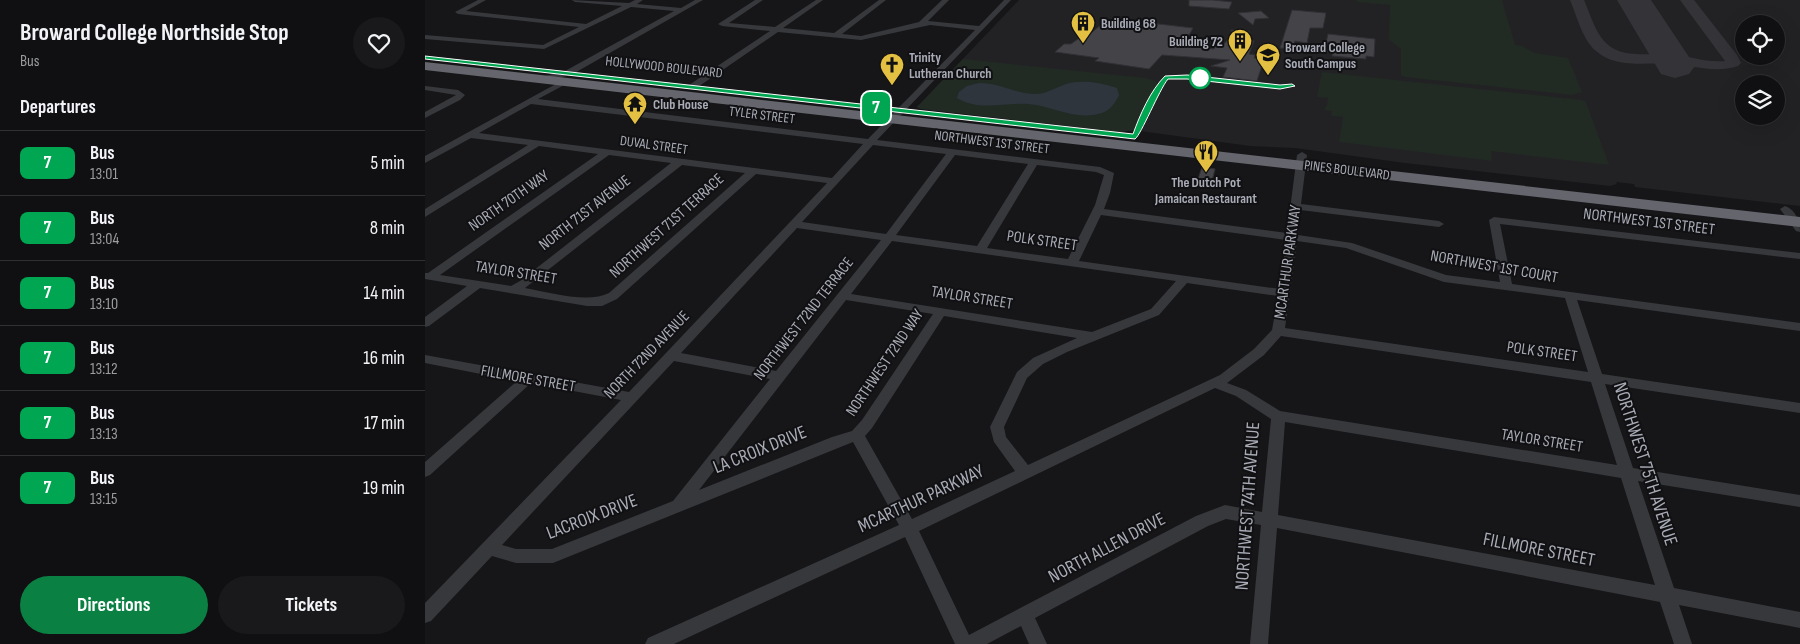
<!DOCTYPE html>
<html lang="en">
<head>
<meta charset="utf-8">
<style>
	:root { --surface:#101012; --page:#19191b; --text:#f1f3f6; --muted:#9c9d9f; --line:#303032; --accent:#0b8043 }
	body { margin:0; font-family:"Sofia Sans Condensed",sans-serif; background:var(--page); color:var(--text); height:100vh; display:flex; flex-direction:column; font-size:19px; white-space:nowrap }
	* { box-sizing:border-box; margin:0 }
	p { font-size:16px; color:var(--muted) }
	.icon { flex:none; width:28px; height:28px; fill:none; stroke:currentColor; stroke-width:2; stroke-linecap:round; stroke-linejoin:round }
	.map { position:relative; flex:1; overflow:hidden }
	.panel { display:flex; flex-direction:column; background:var(--surface); width:425px }
	.panel>* { flex:none }
	.badge { padding:0 10px; border-radius:8px; font-size:18px; line-height:32px }
	.controls { position:absolute; left:1310px; top:15px; display:grid; gap:10px }
	.controls a { display:grid; place-items:center; width:50px; height:50px; border-radius:50%; background:var(--surface); box-shadow:0 5px 20px #0002,0 0 0 1px var(--line); font-size:25px }
	.map>.badge { position:absolute; translate:-50% -50%; box-shadow:0 0 0 2px #fff }
	h2 { padding:0 20px; font-size:19px; line-height:45px }
	.round { display:grid; place-items:center; flex:none; width:52px; height:52px; border-radius:26px; background:var(--page) }
	.summary { display:flex; align-items:center; justify-content:space-between; height:85px; padding:0 20px }
	h1 { font-size:24px; font-weight:700; line-height:38px }
	.primary-button { display:flex; gap:10px; margin-top:auto; padding:10px 20px }
	.primary-button a { flex:1; height:58px; border-radius:30px; background:var(--accent); color:#fff; font-size:20px; font-weight:700; line-height:58px; text-align:center }
	.primary-button a+a { background:var(--page); color:var(--text) }
	ul { padding:0; list-style:none }
	li { display:flex; align-items:center; gap:15px; height:65px; padding:0 20px; border-top:1px solid var(--line) }
	li div { flex:1 }
	li b { display:block; font-size:19px }
	li em { font-style:normal }
	li .badge { min-width:55px; font-weight:700; text-align:center }
	main { display:flex; flex:1; min-height:0 }
	.map>svg:first-child { display:block }
	.built { fill:#222225; fill-rule:evenodd }
	.green { fill:#222a24 }
	.water { fill:#2f353d }
	.lines { fill:none; stroke-linecap:round; stroke-linejoin:round }
	.taxiway { fill:#343438; fill-rule:evenodd }
	.runway { fill:#343438; fill-rule:evenodd }
	.building { fill:#434348; stroke:#313034 }
	.minor { fill:#37383c; fill-rule:evenodd }
	.highway { fill:#64656d; fill-rule:evenodd }
	.line { fill:#00a651; stroke:#fff }
	.stop-dot { fill:#fff; stroke:#00a651; stroke-width:2.5 }
	.labels { text-anchor:middle; dominant-baseline:central; stroke-width:4; stroke-linejoin:round; paint-order:stroke }
	.far-poi-label { font-size:14px; font-weight:bold; fill:#a9acb7; stroke:#111113; text-anchor:start }
	.far-street-label { font-size:14px; fill:#a9acb7; stroke:#111113 }
	.street-label { font-size:16px; fill:#a9acb7; stroke:#111113 }
	.near-street-label { font-size:19px; fill:#a9acb7; stroke:#111113 }
</style>
</head>
<body>
<main>
<section class="panel">
<div class="summary"><div><h1>Broward College Northside Stop</h1><p>Bus</p></div><a class="round"><svg class="icon" aria-label="heart" viewBox="0 0 24 24"><path d="M12 20l-8-8c-3-5 5-10 8-4 3-6 11-1 8 4z"/></svg></a></div>
<h2>Departures</h2>
<ul>
<li><span class="badge" style="background:#00a651;color:#fff">7</span><div><b>Bus</b><p>13:01</p></div><em>5 min</em></li>
<li><span class="badge" style="background:#00a651;color:#fff">7</span><div><b>Bus</b><p>13:04</p></div><em>8 min</em></li>
<li><span class="badge" style="background:#00a651;color:#fff">7</span><div><b>Bus</b><p>13:10</p></div><em>14 min</em></li>
<li><span class="badge" style="background:#00a651;color:#fff">7</span><div><b>Bus</b><p>13:12</p></div><em>16 min</em></li>
<li><span class="badge" style="background:#00a651;color:#fff">7</span><div><b>Bus</b><p>13:13</p></div><em>17 min</em></li>
<li><span class="badge" style="background:#00a651;color:#fff">7</span><div><b>Bus</b><p>13:15</p></div><em>19 min</em></li>
</ul>
<div class="primary-button"><a>Directions</a><a>Tickets</a></div>
</section>
<div class="map">
<svg width="1375" height="644" viewBox="0 0 1375 644">
	<rect width="100%" height="100%" fill="#161618"/>
	<path class="built" d="M594 0H1375V206L1210 187 1209 184 1191 182 1192 184 1185 186 980 163 870 148 825 146 708 130 694 132 496 109 492 107ZM1319 24H1351V56H1319ZM1319 84H1351V116H1319Z"/>
	<g class="green">
		<path d="M932 0H1077L1090 45 1097 46 1110 53 1143 58 1157 92 1147 95 980 77 976 75V49L964 40 965 5 932 2Z"/>
		<path d="M538 59 721 78 731 81 733 85 709 130 696 132 496 109 492 107Z"/>
		<path d="M897 72 1157 100 1161 102 1184 165 1066 151 1067 161 914 142 918 117 906 116 907 111 899 110 902 105 903 98 892 97Z"/>
	</g>
	<path class="water" d="M554 83C575 83 588 93 608 94 622 95 632 86 645 83 660 80 677 83 692 88L694 95C688 107 683 113 668 115 646 118 626 106 604 104 579 102 555 112 532 98L534 92 542 86Z"/>
	<g class="lines">
		<path class="taxiway" d="M1145 0H1159C1171 28 1175 53 1211 54 1222 55 1234 53 1246 54 1264 56 1281 63 1300 61L1255 0H1269L1312 55 1316 63 1313 66C1289 74 1270 65 1245 64 1221 62 1191 69 1171 51 1157 39 1152 16 1145 0Z"/>
		<path class="runway" d="M1192 0H1226L1270 66 1264 74 1250 78 1236 74Z"/>
	</g>
	<g class="building">
		<path d="M764 0H788L807 2 804 9 764 6Z"/>
		<path d="M867 10 901 13 898 28H885L882 43 870 41 868 49 855 48Z"/>
		<path d="M836 11 844 18 830 19 828 25 813 13Z"/>
		<path d="M699 20 768 28 758 46 789 49 791 44H799L808 34 806 30 825 32 822 40 829 41 824 54 830 55 829 58 839 59 832 81 798 77 802 68 786 66 805 60 737 55 724 69 670 61 674 58 630 52 639 44H646L660 34 666 33 677 24 682 21 697 23Z"/>
		<path d="M903 34 950 39 949 57 941 56V59L907 56 908 53 899 52Z"/>
		<path d="M777 167 790 169 787 181 773 179Z"/>
	</g>
	<g class="lines">
		<g class="minor">
			<path d="M53 0H61L41 11 161 24 197 6 150 2 147 0 204 3 210 0H218L212 4 256 8 270 0H278L146 75 119 81H116V77L140 71 249 11 206 7 119 49 0 39V35L118 45 154 27 33 14 30 12Z"/>
			<path d="M330 0H338L304 23 350 27 391 0H398L358 28 409 33 454 0H461L417 34 436 36 494 22 517 0H524L503 21 554 26 579 0H586L452 140 675 167 689 173 685 193 679 209 862 233 872 155 877 152 882 155 876 204 1014 221 1019 224 1014 227 875 210 873 235 927 243 1021 275 1075 282 1064 220 1069 217 1375 253V259L1075 224 1087 284 1375 323V331L1152 300 1177 374 1375 403V413L1180 384 1208 468 1375 495V507L1213 481 1249 588 1375 612V628L1254 605 1267 644H1249L1235 602 852 528 843 644H825L836 525 801 519 783 526 610 618 622 644H604L596 626 562 644H530L480 537 249 644H220L223 638 474 525 428 442 128 563H91L67 556 6 621 0 623V603L196 400 106 383 5 475 0 477V462L92 381 0 363V355L204 392 402 183 331 174 192 299 177 306H162L55 288 4 326 0 327V317L42 286 0 279V273H3L173 154 114 146 0 217V209L103 145 46 138 0 163V156L140 79H143V83L113 99 443 139 550 30 505 25 436 40 353 32 270 89H264V85L345 31 297 26 293 24ZM106 104 438 144 407 178 54 133ZM448 145 521 154 461 234 377 222ZM184 155 246 163 95 281 86 286 15 275ZM530 155 603 164 552 246 471 235ZM257 165 320 173 184 293C163 304 123 292 100 288ZM612 165 671 172 679 175 670 205 643 259 562 248ZM676 215 861 240 855 289 654 261ZM372 228 456 240 351 371 256 353ZM467 241 751 281 726 309 667 332 426 294ZM872 241 921 248 1019 282 1140 298 1163 372 860 328ZM762 283 853 296 847 330 829 349 795 375 603 465 581 437 579 427 602 378 618 364 642 352 734 315ZM421 300 508 314 437 420 427 431 407 437 274 490ZM519 316 652 338 608 358 592 372 565 427 569 442 590 471 487 519 440 436 447 428ZM856 336 1166 382 1192 465 855 411 821 390 802 383 839 355ZM249 361 345 379 248 501 127 549H91L77 545ZM790 388 811 396 846 419 837 512 800 505 771 516 544 635 494 531ZM860 422 1196 478 1230 585 853 515Z"/>
			<path d="M0 86 33 90 40 95 35 100 0 118V112L31 95 0 90Z"/>
			<path d="M1360 206C1371 210 1375 222 1375 232L1371 231 1355 209Z"/>
		</g>
		<path class="highway" d="M0 62 1375 217V227L0 70Z"/>
	</g>
	<path class="line" d="M0 56 708 134C715 115 725 91 740 76L762 75 855 85 867 84 870 86 855 89 762 79H743C734 90 716 135 710 139L0 59Z"/>
	<defs>
		<symbol id="building-pin" viewBox="-11 -11 22 30"><path d="M0 17L-7.5 6A9.5 9.5 0 1 1 7.5 6Z" fill="#e4c042" stroke="#111113"/><path d="M-4-6H4V6H1V3H-1V6H-4ZM-2.5-4.3h1.7v1.8h-1.7ZM.8-4.3h1.7v1.8H.8ZM-2.5-1h1.7V.8h-1.7ZM.8-1h1.7V.8H.8Z" fill="#111"/></symbol>
		<symbol id="university-pin" viewBox="-11 -11 22 30"><path d="M0 17L-7.5 6A9.5 9.5 0 1 1 7.5 6Z" fill="#e4c042" stroke="#111113"/><path d="M0-5L7-2L0 1L-7-2ZM-4 1L0 2.5L4 1V4Q0 6-4 4Z" fill="#111"/></symbol>
		<symbol id="church-pin" viewBox="-11 -11 22 30"><path d="M0 17L-7.5 6A9.5 9.5 0 1 1 7.5 6Z" fill="#e4c042" stroke="#111113"/><path d="M-1.2-6h2.4v3.5h3.3v2.4h-3.3V6h-2.4V-.1h-3.3v-2.4h3.3Z" fill="#111"/></symbol>
		<symbol id="temple-pin" viewBox="-11 -11 22 30"><path d="M0 17L-7.5 6A9.5 9.5 0 1 1 7.5 6Z" fill="#e4c042" stroke="#111113"/><path d="M0-6L5-2H3V0L6.5 2.5H4V6H1.5V3h-3V6H-4V2.5H-6.5L-3 0V-2H-5Z" fill="#111"/></symbol>
		<symbol id="restaurant-pin" viewBox="-11 -11 22 30"><path d="M0 17L-7.5 6A9.5 9.5 0 1 1 7.5 6Z" fill="#e4c042" stroke="#111113"/><path d="M-5-6h1v4h1v-4h1v4h1v-4h1v5L-1.5 .5V6h-2V.5L-5-1ZM5-6V6H3V1.5H1.5Q1.5-4 5-6Z" fill="#111"/></symbol>
	</defs>
	<g fill-rule="evenodd">
		<use href="#building-pin" x="644" y="9" width="28" height="38"/>
		<use href="#building-pin" x="801" y="27" width="28" height="38"/>
		<use href="#university-pin" x="829" y="41" width="28" height="38"/>
		<use href="#church-pin" x="453" y="51" width="28" height="38"/>
		<use href="#temple-pin" x="196" y="90" width="28" height="38"/>
		<use href="#restaurant-pin" x="767" y="138" width="28" height="38"/>
	</g>
	<circle class="stop-dot" cx="775" cy="78" r="10"/>
	<g class="labels">
		<g class="far-poi-label">
			<text x="676" y="23">Building 68</text>
			<text x="798" y="41" text-anchor="end">Building 72</text>
			<text x="860" y="47">Broward College<tspan x="860" dy="16">South Campus</tspan></text>
			<text x="484" y="57">Trinity<tspan x="484" dy="16">Lutheran Church</tspan></text>
			<text x="228" y="104">Club House</text>
			<text x="781" y="182" text-anchor="middle">The Dutch Pot<tspan x="781" dy="16">Jamaican Restaurant</tspan></text>
		</g>
		<g class="far-street-label">
			<text transform="translate(239 67) rotate(6)">HOLLYWOOD BOULEVARD</text>
			<text transform="translate(337 115) rotate(7)">TYLER STREET</text>
			<text transform="translate(567 142) rotate(7)">NORTHWEST 1ST STREET</text>
			<text transform="translate(229 145) rotate(8)">DUVAL STREET</text>
			<text transform="translate(922 170) rotate(7)">PINES BOULEVARD</text>
		</g>
		<g class="street-label">
			<text transform="translate(84 201) rotate(-35)">NORTH 70TH WAY</text>
			<text transform="translate(160 213) rotate(-38)">NORTH 71ST AVENUE</text>
			<text transform="translate(1224 222) rotate(7)">NORTHWEST 1ST STREET</text>
			<text transform="translate(242 226) rotate(-42)">NORTHWEST 71ST TERRACE</text>
			<text transform="translate(617 241) rotate(8)">POLK STREET</text>
			<text transform="translate(863 262) rotate(-82)">MCARTHUR PARKWAY</text>
			<text transform="translate(1069 267) rotate(10)">NORTHWEST 1ST COURT</text>
			<text transform="translate(91 273) rotate(9)">TAYLOR STREET</text>
			<text transform="translate(547 298) rotate(9)">TAYLOR STREET</text>
			<text transform="translate(379 319) rotate(-52)">NORTHWEST 72ND TERRACE</text>
			<text transform="translate(1117 352) rotate(8)">POLK STREET</text>
			<text transform="translate(222 355) rotate(-46)">NORTH 72ND AVENUE</text>
			<text transform="translate(460 363) rotate(-56)">NORTHWEST 72ND WAY</text>
			<text transform="translate(103 379) rotate(10)">FILLMORE STREET</text>
			<text transform="translate(1117 441) rotate(9)">TAYLOR STREET</text>
		</g>
		<g class="near-street-label">
			<text transform="translate(335 450) rotate(-22)">LA CROIX DRIVE</text>
			<text transform="translate(1220 464) rotate(72)">NORTHWEST 75TH AVENUE</text>
			<text transform="translate(496 499) rotate(-25)">MCARTHUR PARKWAY</text>
			<text transform="translate(823 506) rotate(-86)">NORTHWEST 74TH AVENUE</text>
			<text transform="translate(167 517) rotate(-21)">LACROIX DRIVE</text>
			<text transform="translate(682 548) rotate(-28)">NORTH ALLEN DRIVE</text>
			<text transform="translate(1114 550) rotate(11)">FILLMORE STREET</text>
		</g>
	</g>
</svg>
<div class="controls">
<a><svg class="icon" aria-label="locate" viewBox="0 0 24 24"><circle cx="12" cy="12" r="6"/><path d="M12 2v4M12 18v4M2 12h4M18 12h4"/></svg></a>
<a><svg class="icon" aria-label="layers" viewBox="0 0 24 24"><path d="M12 4l9 5-9 5-9-5zM3 14l9 5 9-5"/></svg></a>
</div>
<b class="badge" style="left:451px;top:108px;background:#00a651;color:#fff">7</b>
</div>
</main>
</body>
</html>
